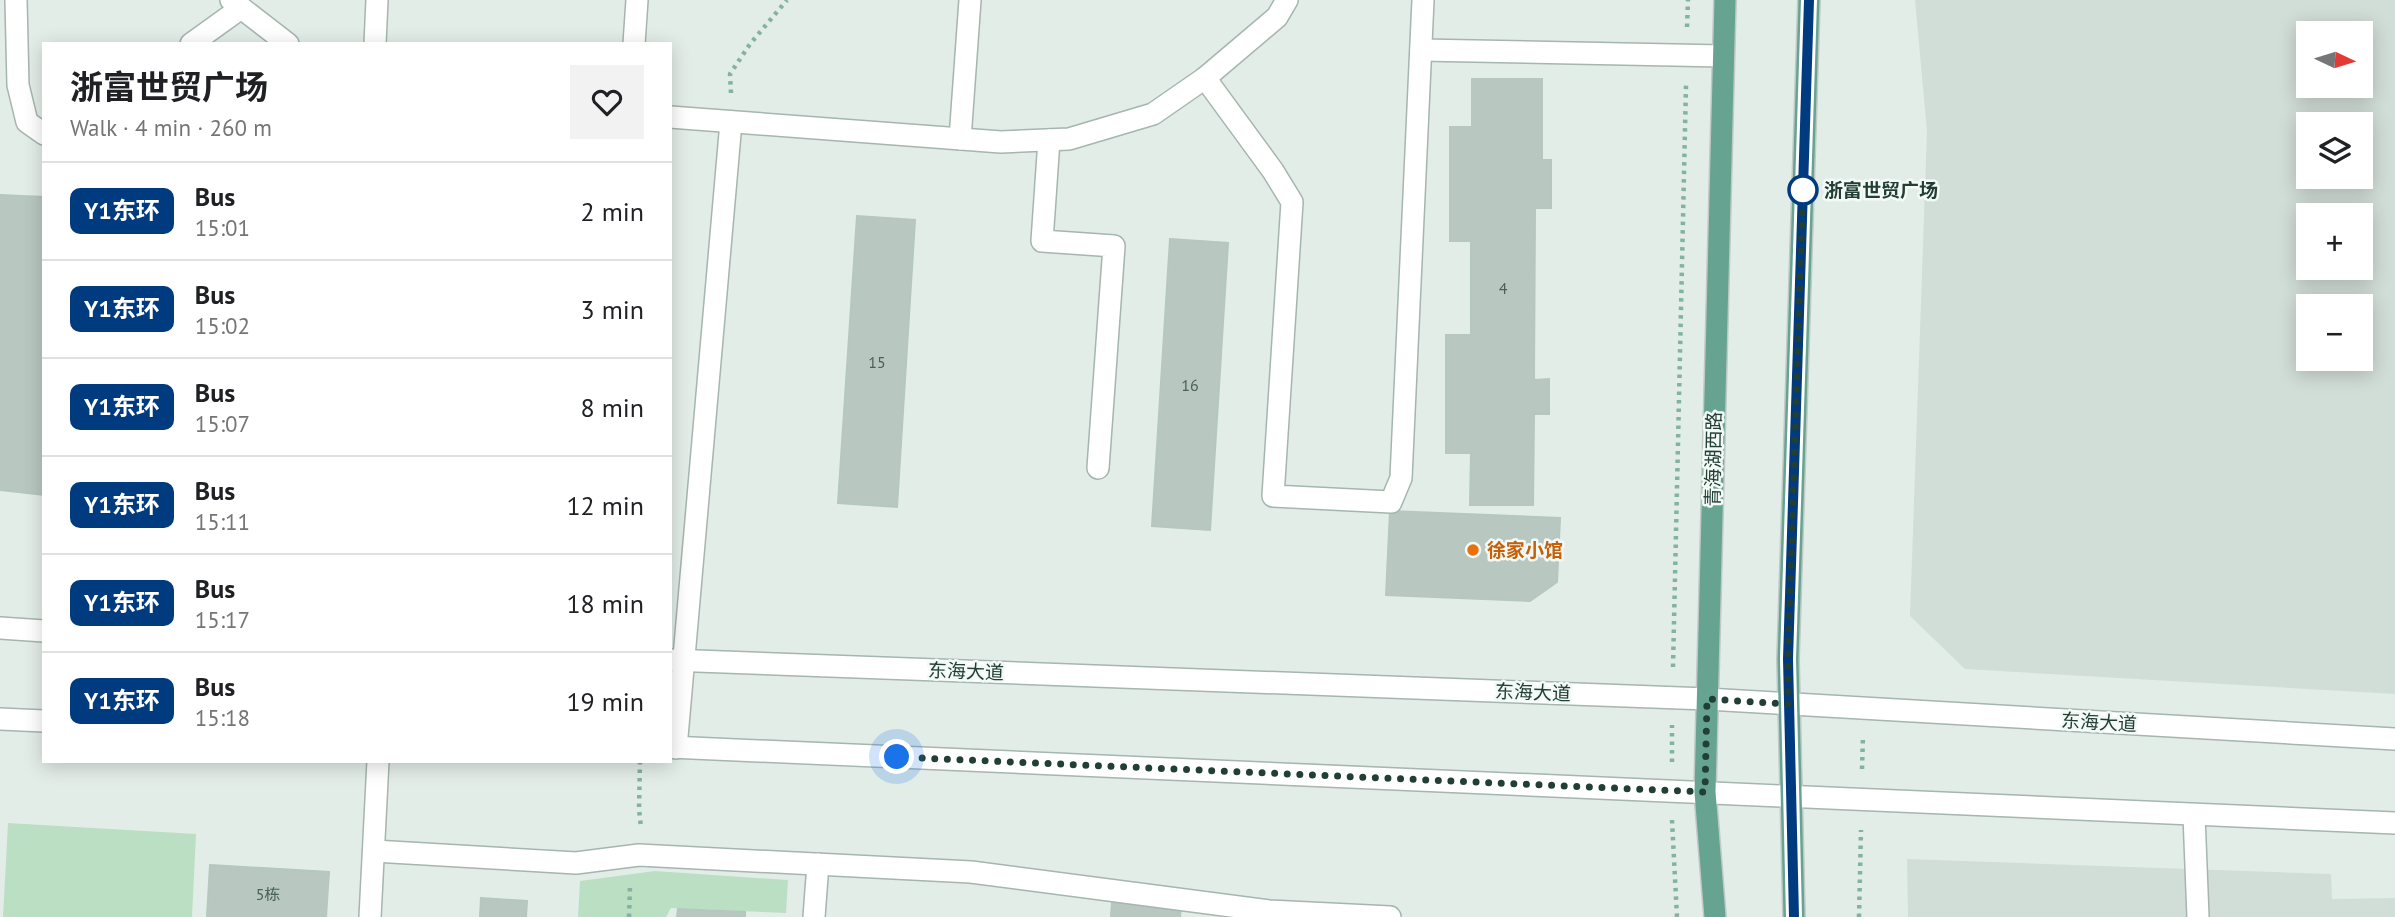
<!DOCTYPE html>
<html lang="en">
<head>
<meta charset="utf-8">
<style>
	:root { --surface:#fff; --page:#f2f2f2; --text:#202124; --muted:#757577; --line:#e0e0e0 }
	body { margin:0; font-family:"PT Sans","Noto Sans SC",sans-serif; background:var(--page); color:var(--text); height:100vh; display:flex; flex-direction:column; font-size:26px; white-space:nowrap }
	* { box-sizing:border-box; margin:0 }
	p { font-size:23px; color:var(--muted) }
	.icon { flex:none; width:38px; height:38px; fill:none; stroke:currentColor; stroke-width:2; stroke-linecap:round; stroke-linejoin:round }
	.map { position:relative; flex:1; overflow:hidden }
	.drawer { position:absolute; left:42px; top:42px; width:630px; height:721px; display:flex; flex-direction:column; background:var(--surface); border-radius:0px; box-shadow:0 4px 18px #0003 }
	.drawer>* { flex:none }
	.badge { padding:0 14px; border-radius:10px; font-size:24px; line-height:46px }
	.needle { width:46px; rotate:94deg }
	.controls { position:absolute; left:2296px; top:21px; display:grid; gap:14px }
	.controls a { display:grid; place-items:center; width:77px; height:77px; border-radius:0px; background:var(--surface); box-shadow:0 4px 18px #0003; font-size:35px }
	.you { position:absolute; width:35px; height:35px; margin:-18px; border:5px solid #fff; border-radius:50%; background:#1a73e8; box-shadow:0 0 0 10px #1a73e833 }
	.map>.badge { position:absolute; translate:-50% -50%; box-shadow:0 0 0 4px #fff }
	.round { display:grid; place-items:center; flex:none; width:74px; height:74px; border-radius:0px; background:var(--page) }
	.headline { display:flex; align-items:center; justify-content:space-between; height:119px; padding:0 28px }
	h1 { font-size:33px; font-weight:700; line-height:52px }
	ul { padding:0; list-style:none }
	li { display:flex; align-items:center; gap:21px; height:98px; padding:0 28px; border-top:2px solid var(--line) }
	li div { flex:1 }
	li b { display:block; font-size:26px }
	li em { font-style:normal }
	li .badge { min-width:77px; font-weight:700; text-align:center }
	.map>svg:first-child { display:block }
	.built { fill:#d1ddd7; fill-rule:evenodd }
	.green { fill:#bbdfc3 }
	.building { fill:#b8c8c1; stroke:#b5c7bf; stroke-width:2 }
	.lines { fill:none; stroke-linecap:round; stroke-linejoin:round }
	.minor-casing { stroke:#a5b5af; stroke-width:24 }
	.major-casing { stroke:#c1c9c7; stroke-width:24 }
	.path { stroke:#82b2a1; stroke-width:4.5; stroke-dasharray:3.5 5; stroke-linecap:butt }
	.minor { stroke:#fff; stroke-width:21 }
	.major { stroke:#66a491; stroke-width:21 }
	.line-casing { stroke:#fff; stroke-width:16 }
	.line { stroke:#003b80; stroke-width:10 }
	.walk { stroke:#223f36; stroke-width:7; stroke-dasharray:0 12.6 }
	.stop-dot { fill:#fff; stroke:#003b80; stroke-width:3.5 }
	.food-dot { fill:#e8710a; stroke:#f3f9f6; stroke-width:2.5 }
	.labels { text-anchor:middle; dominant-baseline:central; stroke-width:5; stroke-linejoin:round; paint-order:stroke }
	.number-label { font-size:16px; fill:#486159 }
	.stop-label { font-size:19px; font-weight:bold; fill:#223f36; stroke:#f3f9f6; text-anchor:start }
	.street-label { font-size:19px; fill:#223f36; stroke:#f3f9f6 }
	.food-label { font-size:19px; font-weight:bold; fill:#c56008; stroke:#f3f9f6; text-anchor:start }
</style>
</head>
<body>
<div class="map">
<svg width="2395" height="917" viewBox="0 0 2395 917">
	<rect width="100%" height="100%" fill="#e3ede8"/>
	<g class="built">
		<path d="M1915 0H2395V694L1965 669 1910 616 1927 131ZM2308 33H2361V86H2308ZM2308 124H2361V177H2308ZM2308 215H2361V268H2308ZM2308 306H2361V359H2308Z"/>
		<path d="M1907 859 2331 874 2332 899 2395 898V917H1908Z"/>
	</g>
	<g class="green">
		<path d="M8 823 196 834 192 917H3Z"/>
		<path d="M655 871 788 880 786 913 671 908 666 917H578L580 881Z"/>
	</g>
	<g class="building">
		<path d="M1472 79H1542V160H1551V208H1535L1534 380 1549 379V414H1534L1533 505H1470L1471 453H1446V335H1471V241H1450V127H1472Z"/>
		<path d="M0 195 44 197V495L0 490Z"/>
		<path d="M857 216 915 220 897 507 838 503Z"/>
		<path d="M1170 239 1228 243 1210 530 1152 526Z"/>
		<path d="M1390 511 1560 518 1557 582 1530 601 1386 595Z"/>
		<path d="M210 865 329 872 326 917H207Z"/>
		<path d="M481 898 527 901 526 917H480Z"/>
		<path d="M1112 902 1181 907 1180 917H1111Z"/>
		<path d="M678 909 745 912V917H677Z"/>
	</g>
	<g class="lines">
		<defs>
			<g id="minor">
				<path d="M16 0 18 85 27 122 44 134"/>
				<path d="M231 0 288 44"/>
				<path d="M191 44 241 8"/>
				<path d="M375 44 377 0"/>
				<path d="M634 44 637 0"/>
				<path d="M1421 50 1723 56"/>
				<path d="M1205 78 1273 171 1292 202 1273 496 1391 502 1401 478 1423 0"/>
				<path d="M670 117 1001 142 1069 139 1153 114 1205 78 1277 17 1287 0"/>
				<path d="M960 139 970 0"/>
				<path d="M1049 140 1042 241 1114 246 1098 468"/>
				<path d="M0 628 44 631"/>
				<path d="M670 660 1707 699 2395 739"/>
				<path d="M0 719 44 721"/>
				<path d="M670 747 2395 823"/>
				<path d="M676 748 731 122"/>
				<path d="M2194 815 2198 917"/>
				<path d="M374 851 576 863 639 855 971 872 1269 911 1390 917"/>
				<path d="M370 917 378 761"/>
				<path d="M814 917 818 864"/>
			</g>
			<g id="major">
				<path d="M1715 917 1705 792 1725 0"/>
				<path d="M1794 917 1788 659 1809 0"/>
			</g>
		</defs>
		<use href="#minor" class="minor-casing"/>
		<use href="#major" class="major-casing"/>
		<g class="path">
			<path d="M1687 27 1688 0"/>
			<path d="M731 93 730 74 750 44 787 0"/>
			<path d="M1673 667 1686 85"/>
			<path d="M640 761 639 809 641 827"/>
			<path d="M1672 762V725"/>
			<path d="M1862 769 1863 736"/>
			<path d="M1672 820 1677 917"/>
			<path d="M629 917 630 886"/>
			<path d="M1859 917 1861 830"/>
		</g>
		<use href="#minor" class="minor"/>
		<use href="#major" class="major"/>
	</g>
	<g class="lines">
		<defs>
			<path id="line" d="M1794 917 1788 659 1809 0"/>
		</defs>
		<use href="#line" class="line-casing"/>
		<use href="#line" class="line"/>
		<path class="walk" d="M897 757 1705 792 1707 699 1788 704V659L1803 190"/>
	</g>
	<circle class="stop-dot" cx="1803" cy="190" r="14"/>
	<circle class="food-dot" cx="1473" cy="550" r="7"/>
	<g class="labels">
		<g class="number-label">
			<text x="1503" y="288">4</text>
			<text x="877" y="362">15</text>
			<text x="1190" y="385">16</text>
			<text x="268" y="894">5栋</text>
		</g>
		<g class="stop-label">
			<text x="1824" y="190">浙富世贸广场</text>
		</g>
		<g class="street-label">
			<text transform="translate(1713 459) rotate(-89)">青海湖西路</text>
			<text transform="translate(966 671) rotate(2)">东海大道</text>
			<text transform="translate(1533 692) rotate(2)">东海大道</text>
			<text transform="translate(2099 722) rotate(3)">东海大道</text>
		</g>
		<g class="food-label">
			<text x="1487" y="550">徐家小馆</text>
		</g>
	</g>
</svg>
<div class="controls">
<a><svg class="needle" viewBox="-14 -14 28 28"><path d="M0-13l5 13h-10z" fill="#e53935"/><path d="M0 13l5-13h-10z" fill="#757577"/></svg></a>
<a><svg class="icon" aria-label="layers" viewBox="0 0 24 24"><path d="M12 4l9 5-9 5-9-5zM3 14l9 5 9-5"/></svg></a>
<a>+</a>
<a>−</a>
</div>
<div class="you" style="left:897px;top:757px"></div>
<section class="drawer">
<div class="headline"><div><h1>浙富世贸广场</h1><p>Walk · 4 min · 260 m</p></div><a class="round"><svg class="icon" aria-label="heart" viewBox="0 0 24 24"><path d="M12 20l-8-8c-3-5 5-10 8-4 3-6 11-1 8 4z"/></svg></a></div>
<ul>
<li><span class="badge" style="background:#003b80;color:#fff">Y1东环</span><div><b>Bus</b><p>15:01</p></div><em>2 min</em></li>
<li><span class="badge" style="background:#003b80;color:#fff">Y1东环</span><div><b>Bus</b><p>15:02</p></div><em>3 min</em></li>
<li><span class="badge" style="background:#003b80;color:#fff">Y1东环</span><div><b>Bus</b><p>15:07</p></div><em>8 min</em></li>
<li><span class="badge" style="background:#003b80;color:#fff">Y1东环</span><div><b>Bus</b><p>15:11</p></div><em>12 min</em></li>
<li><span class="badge" style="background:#003b80;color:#fff">Y1东环</span><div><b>Bus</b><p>15:17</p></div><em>18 min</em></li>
<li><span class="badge" style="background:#003b80;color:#fff">Y1东环</span><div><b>Bus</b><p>15:18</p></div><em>19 min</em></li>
</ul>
</section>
</div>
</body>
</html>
